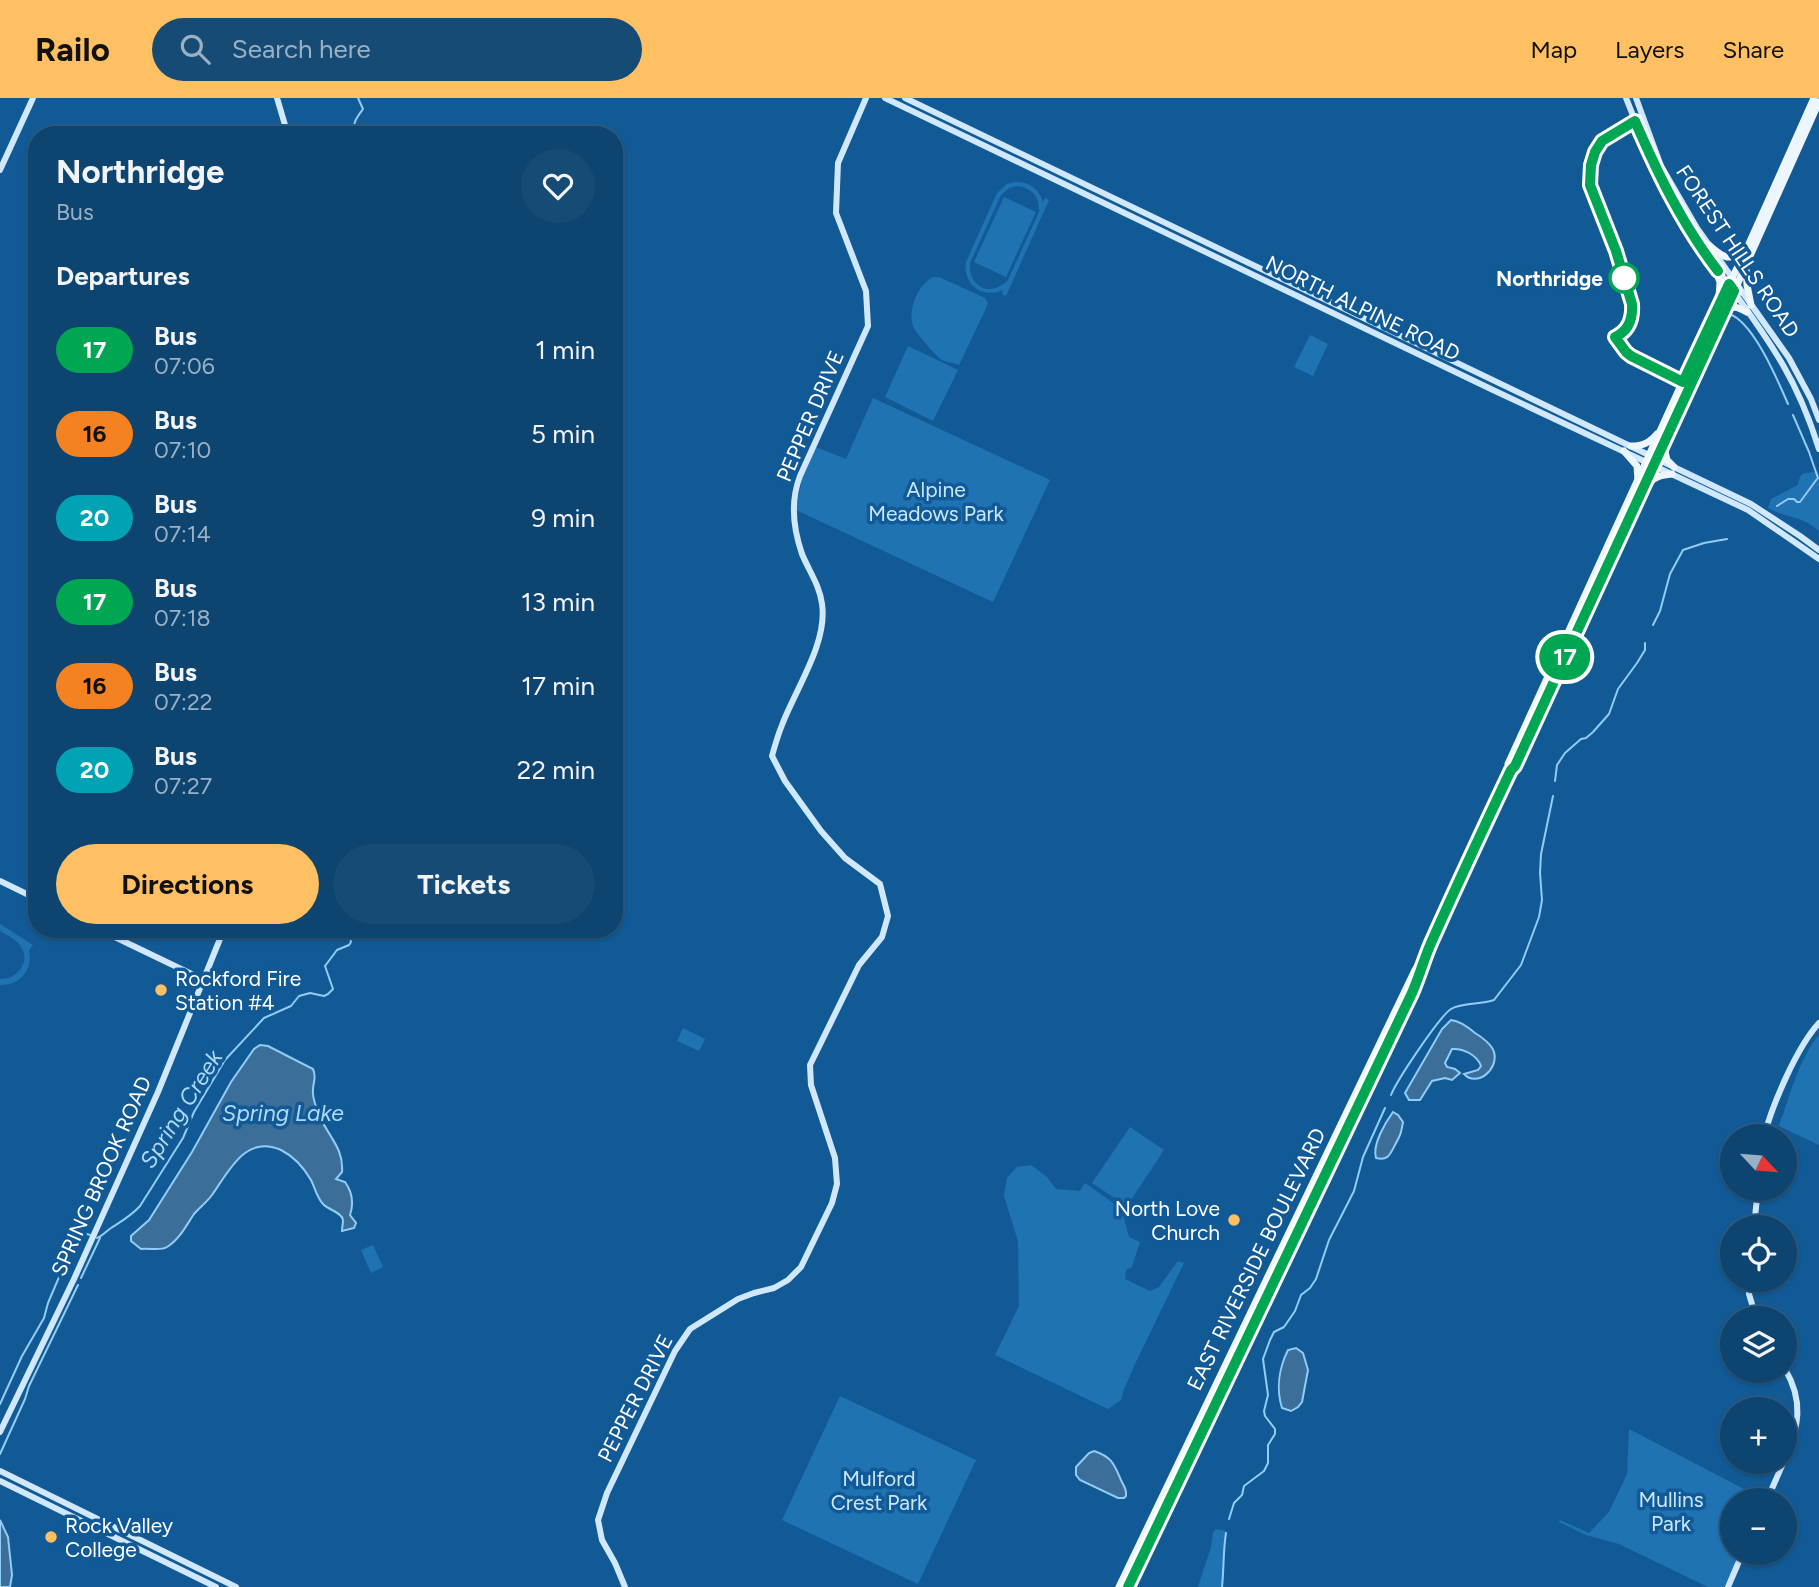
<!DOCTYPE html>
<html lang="en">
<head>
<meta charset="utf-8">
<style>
	:root { --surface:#0d4470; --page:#164b75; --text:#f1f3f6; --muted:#9ab0c3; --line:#2d5c83; --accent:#ffc063 }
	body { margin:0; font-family:Figtree,sans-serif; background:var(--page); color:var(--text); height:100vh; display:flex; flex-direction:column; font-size:26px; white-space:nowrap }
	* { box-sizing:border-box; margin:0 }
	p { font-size:23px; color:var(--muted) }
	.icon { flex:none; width:38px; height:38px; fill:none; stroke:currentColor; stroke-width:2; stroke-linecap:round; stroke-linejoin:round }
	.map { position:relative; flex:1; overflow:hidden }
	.details { position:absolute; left:28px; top:28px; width:595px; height:812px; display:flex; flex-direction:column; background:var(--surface); border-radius:28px; box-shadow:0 2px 5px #0004,0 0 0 2px var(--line) }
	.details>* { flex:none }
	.badge { padding:0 14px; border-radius:23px; font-size:24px; line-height:46px }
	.needle { width:46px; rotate:116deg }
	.buttons { position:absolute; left:1720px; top:1026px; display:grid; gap:14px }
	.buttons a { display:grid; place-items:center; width:77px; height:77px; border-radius:50%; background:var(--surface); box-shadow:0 2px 5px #0004,0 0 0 2px var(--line); font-size:35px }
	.map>.badge { position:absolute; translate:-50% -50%; box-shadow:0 0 0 4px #fff }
	h2 { padding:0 28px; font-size:26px; line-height:63px }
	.round { display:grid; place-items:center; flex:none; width:74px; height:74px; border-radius:37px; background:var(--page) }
	.headline { display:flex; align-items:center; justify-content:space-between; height:119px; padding:0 28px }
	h1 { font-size:33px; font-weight:700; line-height:52px }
	.button { display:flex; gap:14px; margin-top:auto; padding:14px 28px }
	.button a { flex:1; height:80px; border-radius:42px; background:var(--accent); color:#111; font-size:28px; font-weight:700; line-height:80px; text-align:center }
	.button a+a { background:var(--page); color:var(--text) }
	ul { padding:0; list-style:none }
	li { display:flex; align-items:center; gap:21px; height:84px; padding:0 28px }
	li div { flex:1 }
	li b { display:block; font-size:26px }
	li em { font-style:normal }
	li .badge { min-width:77px; font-weight:700; text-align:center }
	header { display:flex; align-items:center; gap:42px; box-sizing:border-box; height:98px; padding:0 35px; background:var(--accent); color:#111 }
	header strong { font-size:33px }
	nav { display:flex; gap:38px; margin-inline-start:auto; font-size:24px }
	.search { width:490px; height:63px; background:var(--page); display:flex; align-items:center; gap:18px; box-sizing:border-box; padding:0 24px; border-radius:38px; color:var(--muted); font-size:26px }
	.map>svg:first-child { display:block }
	.green { fill:#2073b3; fill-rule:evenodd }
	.water { fill:#3b6f9a; stroke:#92ccf7; stroke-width:2 }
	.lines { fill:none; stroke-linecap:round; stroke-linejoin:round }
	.stream { stroke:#92ccf7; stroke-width:2 }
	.secondary { stroke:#d0e8fd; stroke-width:6 }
	.primary { stroke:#edf6ff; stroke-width:7 }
	.line-casing { stroke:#fff; stroke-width:16 }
	.line { stroke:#00a651; stroke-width:10 }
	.stop-dot { fill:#fff; stroke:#00a651; stroke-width:3.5 }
	.poi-dot { fill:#ffc063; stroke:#115a96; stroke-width:2.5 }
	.labels { text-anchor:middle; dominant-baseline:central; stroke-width:7; stroke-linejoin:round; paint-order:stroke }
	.street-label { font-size:21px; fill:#fff; stroke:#115a96 }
	.stop-label { font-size:21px; font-weight:bold; fill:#fff; stroke:#115a96; text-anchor:end }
	.park-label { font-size:21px; fill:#c8e6fd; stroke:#115a96 }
	.poi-label { font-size:21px; fill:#fff; stroke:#115a96; text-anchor:start }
	.water-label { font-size:23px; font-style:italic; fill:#add9fa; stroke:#115a96 }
</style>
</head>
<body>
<header>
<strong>Railo</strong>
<div class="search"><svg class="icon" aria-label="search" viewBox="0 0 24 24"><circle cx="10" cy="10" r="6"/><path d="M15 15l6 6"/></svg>Search here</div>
<nav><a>Map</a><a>Layers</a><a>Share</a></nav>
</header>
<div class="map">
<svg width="1819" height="1489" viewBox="0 0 1819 1489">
	<rect width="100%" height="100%" fill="#115a96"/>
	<g class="green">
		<path d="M1016 84C1030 84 1039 91 1043 104L1045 100 1049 102 1006 198 1002 196 1003 192C981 201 963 186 966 164L997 95 1007 86ZM1016 88C1032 89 1040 99 1039 114L1008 182C991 200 968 189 970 165L1001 97 1009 90Z"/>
		<path d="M1004 99 1036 114 1006 179 974 164Z"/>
		<path d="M933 179H939L985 200 988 206 959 267C954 265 946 264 942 262 936 258 915 234 913 228 908 211 917 188 933 179Z"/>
		<path d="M1310 237 1328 246 1313 278 1294 269Z"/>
		<path d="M908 248 958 272 933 323 885 299Z"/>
		<path d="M873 300 1050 382 993 504 796 412 802 381 816 349 846 361Z"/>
		<path d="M1817 373 1819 376V433C1804 418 1786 420 1768 410L1771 401 1798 387C1801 371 1804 377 1817 373Z"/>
		<path d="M0 826 33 847 29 852C33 872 21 887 0 887V881C18 882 33 862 19 846 14 840 6 837 0 833Z"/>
		<path d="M683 930 705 941 699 953 677 943Z"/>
		<path d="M1819 937V1047L1779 1028C1789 1000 1800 958 1819 937Z"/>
		<path d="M1130 1029 1164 1052 1127 1108 1092 1085Z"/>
		<path d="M1031 1067 1047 1079 1056 1091 1080 1093 1085 1085 1119 1109 1123 1117 1129 1139 1140 1144 1132 1169 1126 1172 1125 1181 1150 1193 1159 1189 1178 1163 1184 1165 1135 1266 1123 1294 1121 1302 1108 1311 995 1257 1019 1208 1018 1143 1004 1098 1007 1080 1017 1069Z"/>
		<path d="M373 1147 383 1169 371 1175 361 1152Z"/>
		<path d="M840 1298 976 1362 918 1486 782 1422Z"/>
		<path d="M1629 1331 1765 1402H1732V1454H1741L1724 1489H1708L1619 1446 1586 1437 1559 1424 1560 1422 1589 1435 1609 1414 1627 1376Z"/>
		<path d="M1216 1431 1226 1433C1223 1451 1224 1470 1222 1489H1198L1211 1449 1213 1434Z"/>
	</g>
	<g class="water">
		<path d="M1451 922C1460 923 1468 929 1475 935 1482 939 1492 947 1494 954 1499 971 1477 990 1464 976L1478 972 1481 968C1477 957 1463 950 1452 951L1445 965 1447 969 1455 971 1460 975 1452 982 1445 980 1432 983 1420 1002H1409L1405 995 1442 931Z"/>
		<path d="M260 947 268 948 313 971C317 980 313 983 313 992 312 999 317 1012 320 1019 329 1039 344 1051 342 1074L336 1081 345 1084C353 1095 354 1105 350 1117L356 1125 354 1130 342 1133C342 1129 343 1126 343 1122 342 1114 328 1112 323 1106 317 1100 315 1090 311 1082 304 1070 293 1058 281 1052 246 1036 229 1073 212 1097 207 1104 199 1110 194 1116 186 1128 179 1142 167 1149 161 1153 150 1150 141 1151L131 1143V1138L149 1122 192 1054 231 984 254 951Z"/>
		<path d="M1393 1014 1398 1017 1403 1024C1401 1035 1401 1036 1396 1045 1390 1056 1389 1063 1376 1060 1372 1047 1385 1025 1393 1014Z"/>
		<path d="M1296 1250 1303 1255 1308 1272 1302 1304 1298 1309 1291 1313 1282 1310C1276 1291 1279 1270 1288 1252Z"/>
		<path d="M1094 1353C1112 1359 1114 1366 1121 1382 1124 1389 1127 1391 1126 1398L1124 1400H1118L1080 1382 1076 1377V1369L1089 1355Z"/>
		<path d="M0 1422 8 1439 12 1477 10 1489H0Z"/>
	</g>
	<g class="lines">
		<g class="stream">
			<path d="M358 0 363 11C357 19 352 25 355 35L360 37"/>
			<path d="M1729 216C1753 223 1778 283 1788 306"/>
			<path d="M1793 317 1809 354 1818 380"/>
			<path d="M1777 408 1788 401H1794L1797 404H1800L1817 381"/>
			<path d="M1653 527 1660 513 1670 476 1683 452 1704 445 1727 441"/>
			<path d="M1555 683 1557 667 1565 655 1581 641 1586 640 1593 634 1609 616 1618 591 1637 565 1645 552V545"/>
			<path d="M1391 997C1397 982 1439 919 1451 911 1463 904 1480 907 1494 902L1521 867 1539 819 1542 802 1540 775 1541 756 1553 698"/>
			<path d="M97 1140C103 1138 105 1134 111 1130 122 1123 131 1118 140 1108L183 1040 194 1014 225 962 264 920 291 908 299 898 310 895 324 898 328 896 333 891 325 868 337 852 349 847 351 844 349 835 338 831"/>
			<path d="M81 1180 100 1140"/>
			<path d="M0 1306 22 1258 44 1220 48 1205 77 1137 84 1135 90 1137"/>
			<path d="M0 1356 25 1301 29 1288 78 1187"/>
			<path d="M1229 1421 1234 1405 1242 1397 1244 1388 1264 1373 1268 1365V1347L1275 1336V1331L1265 1318 1264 1313 1268 1297 1263 1261 1270 1242 1274 1234 1284 1229 1295 1213 1301 1197 1310 1190 1316 1181 1329 1142 1354 1093 1363 1059 1385 1010"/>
			<path d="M1222 1489C1224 1471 1223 1453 1226 1435"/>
		</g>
		<g class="secondary">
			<path d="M277 0 288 37"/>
			<path d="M885 0 1493 292 1748 412 1819 461"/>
			<path d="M905 0 1751 406 1800 438 1819 452"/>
			<path d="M1626 0C1640 35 1653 70 1672 103 1705 160 1750 210 1783 267 1798 293 1810 322 1819 351"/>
			<path d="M1636 0 1661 68 1697 130 1789 260 1811 301 1819 322"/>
			<path d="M0 72 33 0"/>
			<path d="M0 783 37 801"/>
			<path d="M98 831 204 882"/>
			<path d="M1764 1038C1773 1005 1797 949 1819 925"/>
			<path d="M1754 1129 1758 1090"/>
			<path d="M1750 1181 1749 1196 1756 1220"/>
			<path d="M1785 1271C1804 1303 1799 1329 1785 1362"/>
			<path d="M0 1334 74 1181 158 994 224 831"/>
			<path d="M0 1373 236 1489"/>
			<path d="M0 1383 216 1489"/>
			<path d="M1767 1402 1784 1363"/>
			<path d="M625 1489 615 1465 602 1442 598 1422 607 1395 675 1253 690 1231 738 1201 754 1195 774 1190 788 1182 801 1169 832 1105 837 1086 835 1060 811 987 810 967 859 867 882 839 888 818 880 786 845 760 821 733 785 683 772 658C775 647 778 637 782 627 795 592 828 545 822 506 820 488 809 473 802 456 793 430 790 404 800 378L868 228 866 193 836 115 838 65 866 0"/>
			<path d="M1728 1489 1743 1454"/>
		</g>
		<g class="primary">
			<path d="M1709 147C1720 157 1728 164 1743 155"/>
			<path d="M1714 168 1720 184 1719 201"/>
			<path d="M1746 170 1747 187 1751 207"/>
			<path d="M1726 213C1733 206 1739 210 1747 214"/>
			<path d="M1631 348C1643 348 1649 345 1657 336"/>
			<path d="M1664 349 1667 362 1674 369"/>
			<path d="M1624 353 1637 368 1638 382"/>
			<path d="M1648 386C1655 378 1662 377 1672 376"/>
			<path d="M1511 672 1508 666 1703 239 1748 148 1814 0"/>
			<path d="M1119 1489 1415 872 1425 856"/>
			<path d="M1128 1489 1412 896C1419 879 1424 861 1431 845 1457 787 1484 729 1511 672L1515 668 1737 187 1819 4"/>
		</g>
	</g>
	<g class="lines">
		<defs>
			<path id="line" d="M1128 1489 1412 895C1419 879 1424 861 1431 845 1457 787 1484 729 1511 672L1515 668 1734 193 1729 186 1683 284 1631 258 1626 254 1615 239C1629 233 1633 221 1632 206L1616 153 1590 87 1591 67 1595 54 1602 43 1635 23C1658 76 1682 126 1718 173"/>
		</defs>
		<use href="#line" class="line-casing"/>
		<use href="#line" class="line"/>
	</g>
	<circle class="stop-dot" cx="1624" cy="180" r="14"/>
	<g class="poi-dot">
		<circle cx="161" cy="892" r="7"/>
		<circle cx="1234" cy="1122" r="7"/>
		<circle cx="51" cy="1439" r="7"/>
	</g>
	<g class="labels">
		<g class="street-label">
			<text transform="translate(1738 153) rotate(56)">FOREST HILLS ROAD</text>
			<text transform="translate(1363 210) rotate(26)">NORTH ALPINE ROAD</text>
			<text transform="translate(810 318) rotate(-67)">PEPPER DRIVE</text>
			<text transform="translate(101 1078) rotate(-66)">SPRING BROOK ROAD</text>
			<text transform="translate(1256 1161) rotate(-64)">EAST RIVERSIDE BOULEVARD</text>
			<text transform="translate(635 1300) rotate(-63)">PEPPER DRIVE</text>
		</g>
		<g class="stop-label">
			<text x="1603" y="180">Northridge</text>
		</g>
		<g class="park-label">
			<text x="936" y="391">Alpine<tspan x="936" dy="24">Meadows Park</tspan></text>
			<text x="879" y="1380">Mulford<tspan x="879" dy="24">Crest Park</tspan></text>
			<text x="1671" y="1401">Mullins<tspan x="1671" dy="24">Park</tspan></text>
		</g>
		<g class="poi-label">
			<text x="175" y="880">Rockford Fire<tspan x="175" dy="24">Station #4</tspan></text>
			<text x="1220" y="1110" text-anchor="end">North Love<tspan x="1220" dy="24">Church</tspan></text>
			<text x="65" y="1427">Rock Valley<tspan x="65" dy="24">College</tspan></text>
		</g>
		<g class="water-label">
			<text transform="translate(181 1011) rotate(-58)">Spring Creek</text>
			<text x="283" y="1015">Spring Lake</text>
		</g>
	</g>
</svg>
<div class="buttons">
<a><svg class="needle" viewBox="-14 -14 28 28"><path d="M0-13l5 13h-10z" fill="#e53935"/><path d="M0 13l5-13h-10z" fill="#9ab0c3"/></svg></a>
<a><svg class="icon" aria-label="locate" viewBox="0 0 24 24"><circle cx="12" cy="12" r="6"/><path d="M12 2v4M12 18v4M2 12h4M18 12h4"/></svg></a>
<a><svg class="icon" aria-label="layers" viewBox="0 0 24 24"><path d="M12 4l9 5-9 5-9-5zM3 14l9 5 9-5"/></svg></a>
<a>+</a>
<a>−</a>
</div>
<b class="badge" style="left:1565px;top:559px;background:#00a651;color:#fff">17</b>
<section class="details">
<div class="headline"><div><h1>Northridge</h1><p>Bus</p></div><a class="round"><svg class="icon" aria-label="heart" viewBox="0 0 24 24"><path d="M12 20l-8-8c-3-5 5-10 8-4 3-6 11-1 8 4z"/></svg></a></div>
<h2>Departures</h2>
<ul>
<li><span class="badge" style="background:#00a651;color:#fff">17</span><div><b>Bus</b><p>07:06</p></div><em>1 min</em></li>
<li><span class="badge" style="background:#f58220;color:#111">16</span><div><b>Bus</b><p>07:10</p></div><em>5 min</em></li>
<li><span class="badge" style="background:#00a3b4;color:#fff">20</span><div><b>Bus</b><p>07:14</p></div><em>9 min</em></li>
<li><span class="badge" style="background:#00a651;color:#fff">17</span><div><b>Bus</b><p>07:18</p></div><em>13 min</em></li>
<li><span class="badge" style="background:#f58220;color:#111">16</span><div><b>Bus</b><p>07:22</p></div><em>17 min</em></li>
<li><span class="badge" style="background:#00a3b4;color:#fff">20</span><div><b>Bus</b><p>07:27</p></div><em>22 min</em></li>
</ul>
<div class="button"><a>Directions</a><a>Tickets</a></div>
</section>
</div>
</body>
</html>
